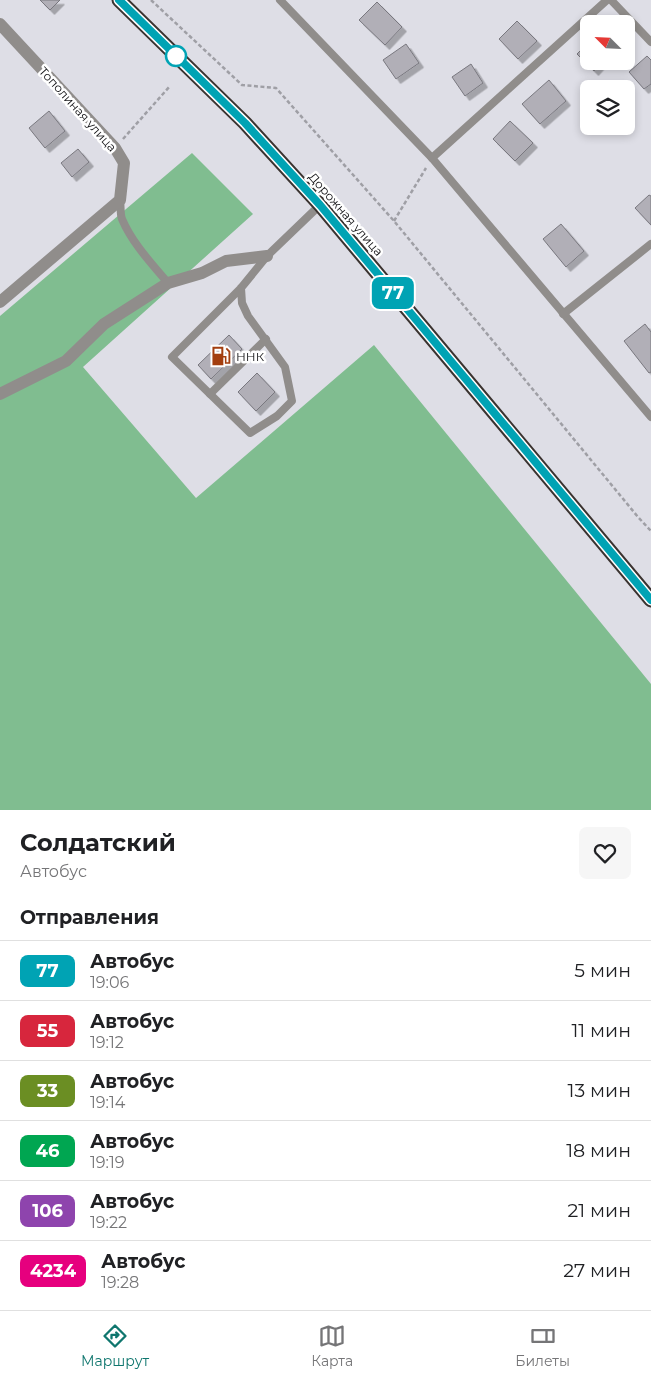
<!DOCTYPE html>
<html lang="ru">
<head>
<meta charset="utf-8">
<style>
	:root { --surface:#fff; --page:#f6f6f6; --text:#202124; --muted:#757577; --line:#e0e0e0; --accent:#0f766e }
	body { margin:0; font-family:Montserrat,sans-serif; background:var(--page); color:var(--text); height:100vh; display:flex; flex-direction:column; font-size:19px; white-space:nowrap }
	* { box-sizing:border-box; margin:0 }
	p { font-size:16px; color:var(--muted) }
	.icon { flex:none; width:28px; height:28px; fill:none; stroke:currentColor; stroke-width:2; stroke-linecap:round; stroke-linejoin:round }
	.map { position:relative; height:810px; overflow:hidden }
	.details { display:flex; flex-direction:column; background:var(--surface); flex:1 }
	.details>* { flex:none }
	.badge { padding:0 10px; border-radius:8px; font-size:18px; line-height:32px }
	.needle { width:32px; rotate:294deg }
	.buttons { position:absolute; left:580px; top:15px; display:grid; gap:10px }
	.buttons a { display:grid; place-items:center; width:55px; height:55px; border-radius:8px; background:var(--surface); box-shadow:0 2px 8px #0003; font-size:25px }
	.map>.badge { position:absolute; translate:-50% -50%; box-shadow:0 0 0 2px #fff }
	h2 { padding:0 20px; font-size:19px; line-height:45px }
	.round { display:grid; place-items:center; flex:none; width:52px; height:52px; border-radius:8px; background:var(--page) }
	.head { display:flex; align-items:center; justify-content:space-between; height:85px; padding:0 20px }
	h1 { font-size:24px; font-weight:700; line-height:38px }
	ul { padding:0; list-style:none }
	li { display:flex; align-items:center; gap:15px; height:60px; padding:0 20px; border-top:1px solid var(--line) }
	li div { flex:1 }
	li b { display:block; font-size:19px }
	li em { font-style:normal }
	li .badge { min-width:55px; font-weight:700; text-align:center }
	.dock { display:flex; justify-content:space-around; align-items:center; height:70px; border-top:1px solid var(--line); background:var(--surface); font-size:14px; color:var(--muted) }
	.dock a { display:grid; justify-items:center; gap:2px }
	.dock .on { color:var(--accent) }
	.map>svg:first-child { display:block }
	.green { fill:#80bd90 }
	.building { fill:#b1afb7; stroke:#79787f; filter:url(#shadow) }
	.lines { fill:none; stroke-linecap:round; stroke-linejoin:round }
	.path { stroke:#9f9fa5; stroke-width:2.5; stroke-dasharray:4 2.5; stroke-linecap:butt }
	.lane { stroke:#908d8b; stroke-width:8 }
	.street { stroke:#908d8b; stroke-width:12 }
	.highway { stroke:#3a3330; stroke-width:15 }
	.line-casing { stroke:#fff; stroke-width:11 }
	.line { stroke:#00a3b4; stroke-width:8 }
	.stop-dot { fill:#fff; stroke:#00a3b4; stroke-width:2.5 }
	.labels { text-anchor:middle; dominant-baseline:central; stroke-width:5; stroke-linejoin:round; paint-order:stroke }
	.street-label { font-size:12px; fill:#0d0d10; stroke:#fff }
	.poi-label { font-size:12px; fill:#0d0d10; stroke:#fff; text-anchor:start }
</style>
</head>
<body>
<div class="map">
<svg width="651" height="810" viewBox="0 0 651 810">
	<defs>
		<filter id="shadow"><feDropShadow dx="4.5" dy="4.5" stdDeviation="0" flood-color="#0004"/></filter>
	</defs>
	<rect width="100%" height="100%" fill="#dedee6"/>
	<path class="green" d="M192 153 253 214 83 367 196 498 374 345 651 684V810H0V316Z"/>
	<g class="building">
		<path d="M40 0H60L50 10Z"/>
		<path d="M377 2 402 27 385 45 359 20Z"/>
		<path d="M517 21 537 41 518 59 499 39Z"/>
		<path d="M589 42V61H603L594 71 577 54Z"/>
		<path d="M406 44 419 63 396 79 383 60Z"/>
		<path d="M647 56 651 60V84L644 89 629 72Z"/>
		<path d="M471 64 483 83 465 96 452 77Z"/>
		<path d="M549 80 566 101 540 124 522 104Z"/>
		<path d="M49 111 65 131 45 148 29 128Z"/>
		<path d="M510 121 533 143 515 161 493 139Z"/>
		<path d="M78 149 89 162 72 177 61 163Z"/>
		<path d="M649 195 651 196V225L635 208Z"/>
		<path d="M561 224 584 251 566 267 543 239Z"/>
		<path d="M645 324 651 332V372L649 373 624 341Z"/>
		<path d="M229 335 242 349 211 379 198 365Z"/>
		<path d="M257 373 275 392 256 411 238 392Z"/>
	</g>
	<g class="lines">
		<g class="path">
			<path d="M151 0 242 85 276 88 394 221 638 517 651 531"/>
			<path d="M123 139 170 86"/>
			<path d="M394 221 426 168"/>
		</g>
		<g class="lane">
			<path d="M280 0 432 158 651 417"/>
			<path d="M611 0 651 42"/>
			<path d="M432 158 607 0"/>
			<path d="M120 200C121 206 120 214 122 219 132 243 152 264 168 283"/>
			<path d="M241 288 242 303 248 316 285 367 292 401 277 416 250 433 172 357 241 288 267 256 320 205"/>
			<path d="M563 314 651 244"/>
			<path d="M210 394 266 339"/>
		</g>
		<g class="street">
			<path d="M0 24 115 148 124 163 120 200 0 302"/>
			<path d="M0 394 66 361 104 324 168 283 202 273 226 261 267 256"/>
		</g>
		<path class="highway" d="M119 0 245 123 320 205 651 600"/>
	</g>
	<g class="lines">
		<defs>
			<path id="line" d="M119 0 245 123 320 205 651 600"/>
		</defs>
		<use href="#line" class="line-casing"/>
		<use href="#line" class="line"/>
	</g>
	<defs>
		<symbol id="fuel-bare" viewBox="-9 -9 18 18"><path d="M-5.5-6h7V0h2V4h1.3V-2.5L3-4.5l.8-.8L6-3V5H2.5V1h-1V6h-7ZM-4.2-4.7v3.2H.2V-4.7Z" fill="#a33e0f" stroke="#fff" stroke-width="2.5" paint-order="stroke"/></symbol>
	</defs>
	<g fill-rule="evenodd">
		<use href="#fuel-bare" x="207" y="342" width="28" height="28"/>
	</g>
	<circle class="stop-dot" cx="176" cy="56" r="10"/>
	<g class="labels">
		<g class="street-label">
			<text transform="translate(78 109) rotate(48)">Тополиная улица</text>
			<text transform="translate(346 214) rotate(49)">Дорожная улица</text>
		</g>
		<g class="poi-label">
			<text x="236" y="356">ННК</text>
		</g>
	</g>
</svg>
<div class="buttons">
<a><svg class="needle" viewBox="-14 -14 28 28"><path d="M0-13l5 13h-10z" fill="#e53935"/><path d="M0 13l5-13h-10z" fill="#757577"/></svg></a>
<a><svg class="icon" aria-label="layers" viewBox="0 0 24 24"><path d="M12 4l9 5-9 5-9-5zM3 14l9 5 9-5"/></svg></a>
</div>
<b class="badge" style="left:393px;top:293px;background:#00a3b4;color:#fff">77</b>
</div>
<section class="details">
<div class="head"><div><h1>Солдатский</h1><p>Автобус</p></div><a class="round"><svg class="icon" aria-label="heart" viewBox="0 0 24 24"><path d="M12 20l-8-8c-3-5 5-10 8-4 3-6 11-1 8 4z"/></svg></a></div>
<h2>Отправления</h2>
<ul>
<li><span class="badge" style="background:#00a3b4;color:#fff">77</span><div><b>Автобус</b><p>19:06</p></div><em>5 мин</em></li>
<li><span class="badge" style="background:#d7263d;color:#fff">55</span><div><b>Автобус</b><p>19:12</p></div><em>11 мин</em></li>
<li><span class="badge" style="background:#6b8e23;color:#fff">33</span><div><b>Автобус</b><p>19:14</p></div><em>13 мин</em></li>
<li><span class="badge" style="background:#00a651;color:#fff">46</span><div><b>Автобус</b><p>19:19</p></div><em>18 мин</em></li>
<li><span class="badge" style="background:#8e44ad;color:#fff">106</span><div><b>Автобус</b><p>19:22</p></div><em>21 мин</em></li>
<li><span class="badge" style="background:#e6007e;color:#fff">4234</span><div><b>Автобус</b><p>19:28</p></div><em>27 мин</em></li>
</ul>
</section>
<nav class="dock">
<a class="on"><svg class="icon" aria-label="directions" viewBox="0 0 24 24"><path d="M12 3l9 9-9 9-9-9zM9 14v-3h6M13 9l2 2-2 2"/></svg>Маршрут</a>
<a><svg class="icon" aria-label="map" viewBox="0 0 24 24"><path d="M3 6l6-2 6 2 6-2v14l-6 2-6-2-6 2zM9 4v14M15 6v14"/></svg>Карта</a>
<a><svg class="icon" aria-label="tickets" viewBox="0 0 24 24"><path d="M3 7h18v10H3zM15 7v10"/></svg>Билеты</a>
</nav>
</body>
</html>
